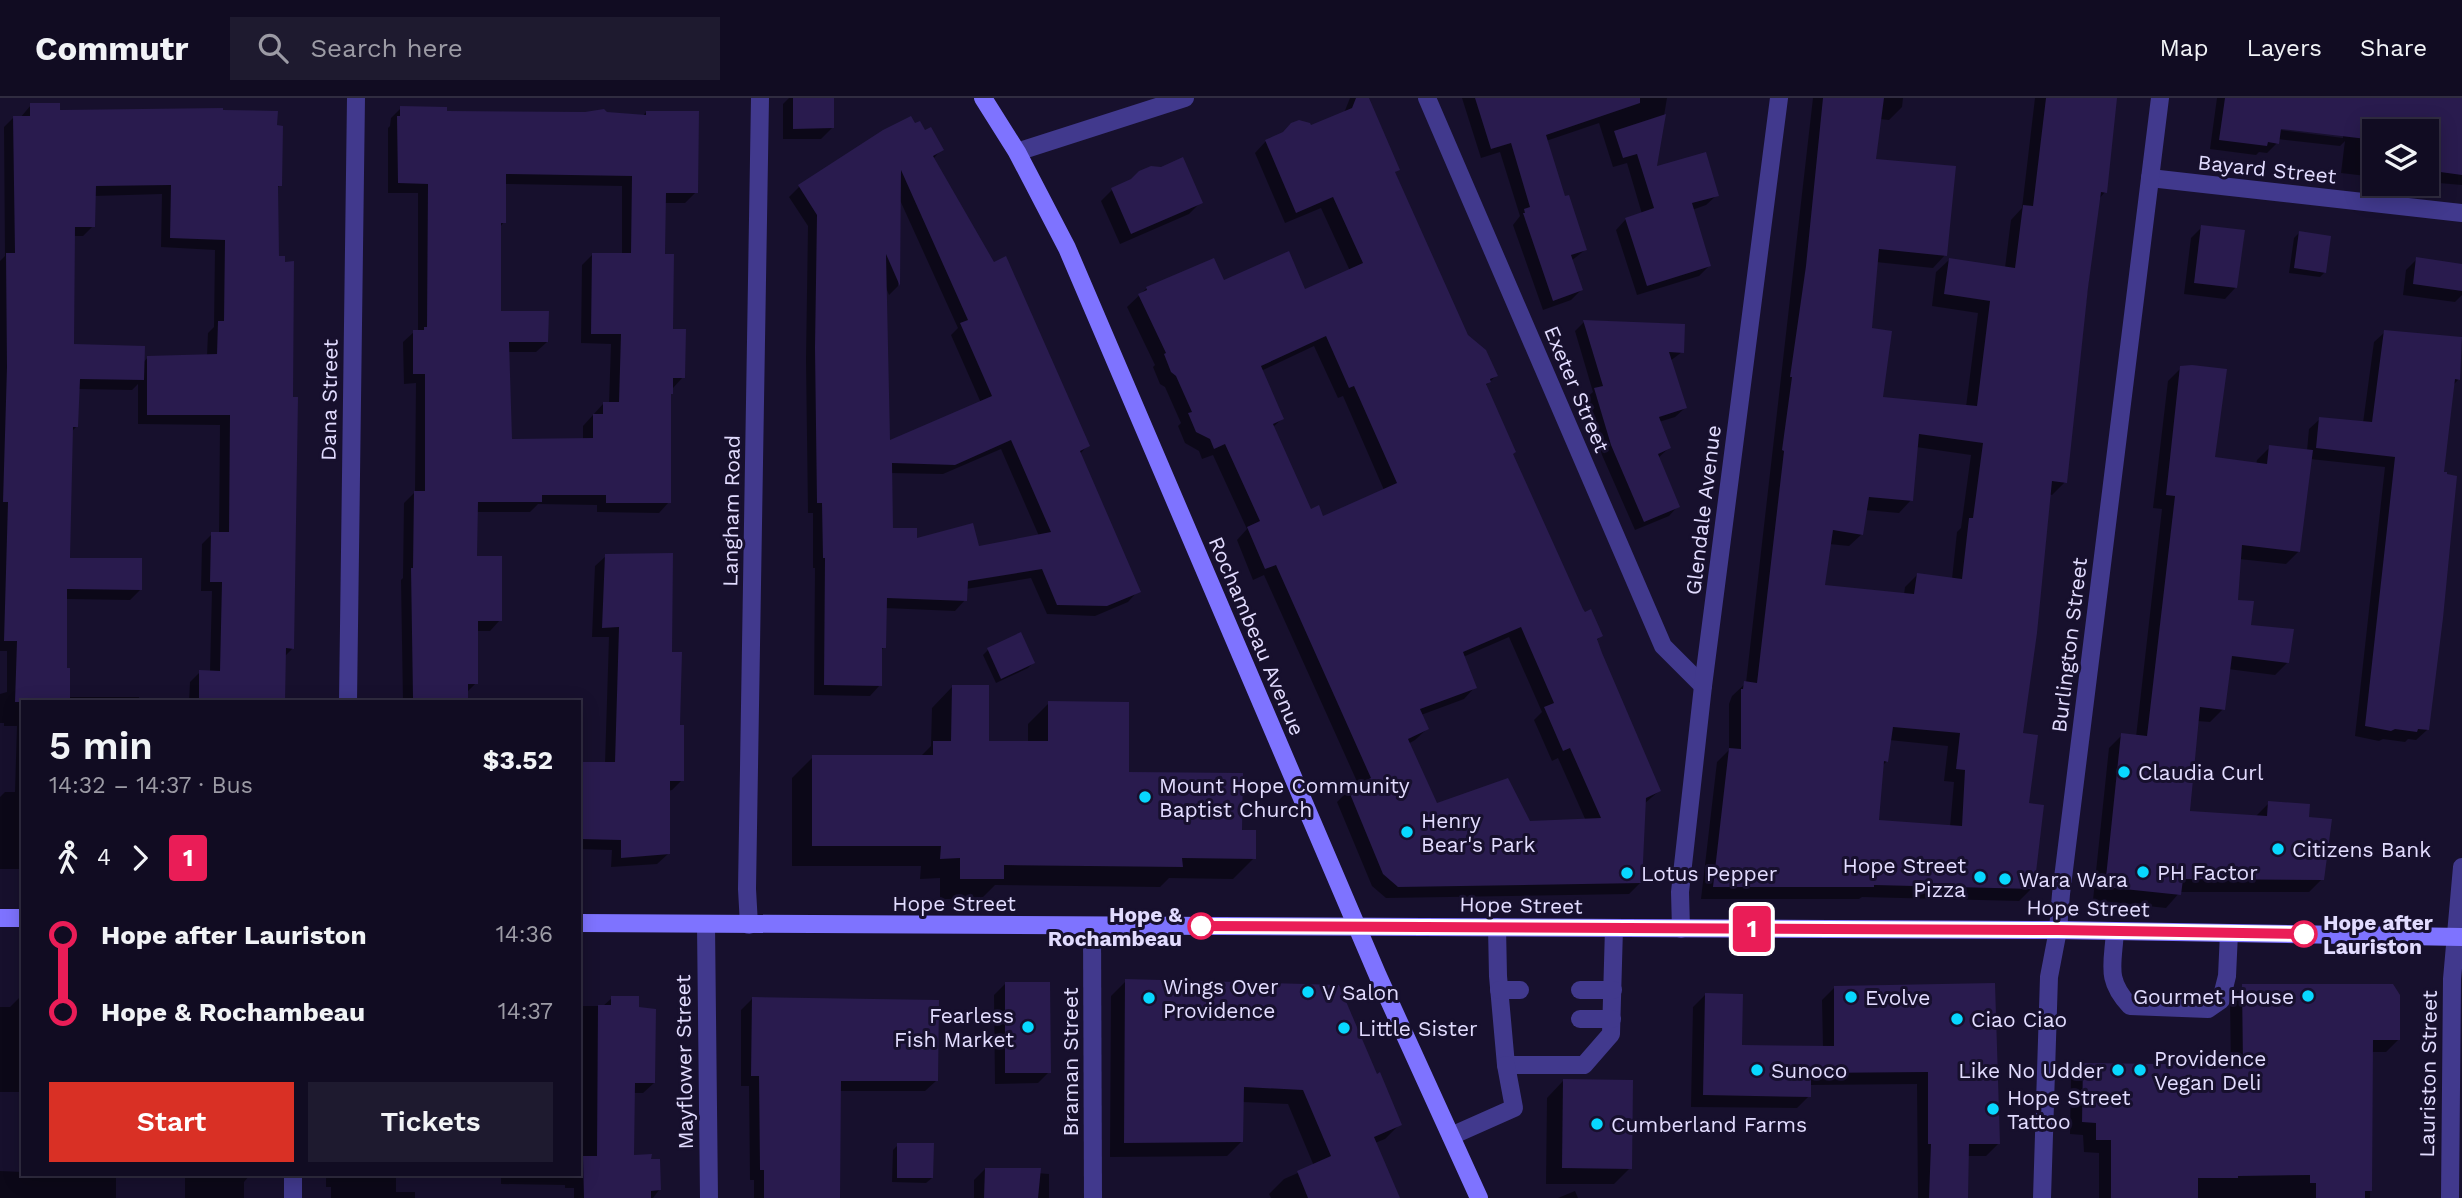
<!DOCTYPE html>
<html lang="en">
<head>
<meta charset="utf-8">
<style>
	:root { --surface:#110c22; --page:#1e1a2f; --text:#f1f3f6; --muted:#9c9ba5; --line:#302c40; --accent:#d93025 }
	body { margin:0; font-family:"Work Sans",sans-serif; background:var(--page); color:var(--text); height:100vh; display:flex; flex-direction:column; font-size:26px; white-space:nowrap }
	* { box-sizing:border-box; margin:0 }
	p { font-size:23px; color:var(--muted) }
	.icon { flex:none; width:38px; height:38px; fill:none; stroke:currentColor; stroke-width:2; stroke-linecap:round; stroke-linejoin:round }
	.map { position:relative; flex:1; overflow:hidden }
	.details { position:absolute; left:21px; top:602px; width:560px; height:476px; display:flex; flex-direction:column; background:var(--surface); border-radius:0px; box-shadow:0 4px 18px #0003,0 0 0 2px var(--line) }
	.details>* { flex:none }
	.badge { padding:0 14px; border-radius:5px; font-size:24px; line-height:46px }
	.controls { position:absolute; left:2362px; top:21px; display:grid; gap:14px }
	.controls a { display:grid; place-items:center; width:77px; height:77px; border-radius:0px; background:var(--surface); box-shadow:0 4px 18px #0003,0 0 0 2px var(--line); font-size:35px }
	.map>.badge { position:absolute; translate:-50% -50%; box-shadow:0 0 0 4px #fff }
	.legs { display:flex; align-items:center; gap:10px; height:77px; padding:0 28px; font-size:23px }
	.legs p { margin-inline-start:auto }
	.overview { display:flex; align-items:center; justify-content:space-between; height:119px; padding:0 28px }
	h1 { font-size:38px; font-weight:600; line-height:52px }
	.primary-button { display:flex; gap:14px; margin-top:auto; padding:14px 28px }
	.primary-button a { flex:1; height:80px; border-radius:0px; background:var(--accent); color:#fff; font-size:28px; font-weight:600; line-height:80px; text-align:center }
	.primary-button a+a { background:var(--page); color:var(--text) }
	ul { padding:0 28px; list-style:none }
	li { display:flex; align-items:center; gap:24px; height:77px; font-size:26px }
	li i { display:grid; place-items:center; width:10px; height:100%; margin:0 9px; background:currentColor }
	li i::after { content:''; width:18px; height:18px; margin:-9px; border:5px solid; border-radius:50%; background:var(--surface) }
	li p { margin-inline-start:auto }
	li:first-child i { background:linear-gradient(#0000 50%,currentColor 0) }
	li:last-child i { background:linear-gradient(currentColor 50%,#0000 0) }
	header { display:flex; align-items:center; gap:42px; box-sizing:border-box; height:98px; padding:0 35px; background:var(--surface); border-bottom:2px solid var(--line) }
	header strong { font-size:33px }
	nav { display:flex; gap:38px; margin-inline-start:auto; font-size:24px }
	.search { width:490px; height:63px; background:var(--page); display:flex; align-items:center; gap:18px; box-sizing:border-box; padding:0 24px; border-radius:0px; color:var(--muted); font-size:26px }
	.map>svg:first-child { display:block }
	.shadow { fill:#0007; fill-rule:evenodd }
	.building { fill:#291b4e; fill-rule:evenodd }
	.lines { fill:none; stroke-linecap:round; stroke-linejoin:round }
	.lane { stroke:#41398d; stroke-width:18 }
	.street { stroke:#41398d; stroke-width:18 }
	.secondary { stroke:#7e73ff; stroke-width:18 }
	.line-1-casing { stroke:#fff; stroke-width:16 }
	.line-1 { stroke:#ea1d57; stroke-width:10 }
	.poi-dot { fill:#08d8ff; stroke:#17102d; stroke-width:2.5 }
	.stop-1-dot { fill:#fff; stroke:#ea1d57; stroke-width:3.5 }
	.labels { text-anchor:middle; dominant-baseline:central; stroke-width:6; stroke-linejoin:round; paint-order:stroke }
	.street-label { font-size:21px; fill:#e2dcff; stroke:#17102d }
	.poi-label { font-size:21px; fill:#e2dcff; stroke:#17102d; text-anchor:start }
	.stop-label { font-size:21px; font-weight:bold; fill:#e2dcff; stroke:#17102d; text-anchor:end }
</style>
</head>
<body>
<header>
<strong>Commutr</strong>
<div class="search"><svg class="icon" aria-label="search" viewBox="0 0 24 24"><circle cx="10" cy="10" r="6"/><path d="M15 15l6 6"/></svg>Search here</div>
<nav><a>Map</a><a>Layers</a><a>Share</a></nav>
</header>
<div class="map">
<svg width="2462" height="1100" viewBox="0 0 2462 1100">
	<rect width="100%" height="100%" fill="#17102d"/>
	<g class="shadow">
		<path d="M789 0H833L832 30 821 41H783V6Z"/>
		<path d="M1350 0H1367L1398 71 1394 75 1466 238 1496 278 1485 288 1511 357 1582 512 1601 538 1596 543 1659 693 1644 706 1641 784 1629 796 1386 800 1372 788 1337 704 1349 692 1359 688 1264 477 1253 482 1237 442 1247 431 1213 357 1202 361 1199 353 1185 345 1178 328 1181 325 1165 289 1160 286 1153 269 1155 267 1127 209 1147 190 1223 184 1305 193 1350 173 1321 110 1285 125 1255 55 1266 43 1310 30 1344 15ZM1314 248 1338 300 1343 298 1384 392 1322 420 1310 413 1273 329 1282 321 1261 273ZM1509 539 1542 614 1534 622 1552 663 1558 660 1586 723 1529 724 1436 707 1408 646 1415 642 1427 631 1421 617 1464 601 1475 589 1463 559Z"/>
		<path d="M1462 0H1667L1655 71 1717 97 1706 107 1692 112 1709 168 1699 178 1637 197 1616 132 1626 121 1642 116 1627 65 1613 69 1599 25 1546 43 1564 100 1585 152 1571 163 1581 192 1571 202 1543 212 1513 127 1520 118 1500 54 1481 60Z"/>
		<path d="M1813 0H1903L1902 9 1889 22 1879 21 1874 63 1945 157 1933 170 1876 164 1870 232 1881 300 1966 309 1978 215 1932 208 1936 174 1949 162 2005 170 2011 122 2022 110 2035 0H2115L2105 94 2098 102 2065 384 2052 397 2049 396 2021 637 2032 790 2019 803 1862 799 1859 801H1701L1717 664 1729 652V606L1732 598 1746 585ZM1916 349 1971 357 1961 430 1957 434 1952 481 1917 477 1905 489 1904 497 1823 489 1829 446 1849 448 1862 436 1865 412 1899 415 1911 402ZM1889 642 1948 648 1944 683 1954 684 1950 729 1877 723 1882 668 1887 663Z"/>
		<path d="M2217 0H2354L2375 36V79L2341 75 2345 43 2340 48 2278 41 2277 45 2267 55 2259 54 2256 57 2210 51ZM2272 28 2343 36V40L2272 31Z"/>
		<path d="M2406 0H2462V87L2427 84V33H2402Z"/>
		<path d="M31 7 280 87 276 91 293 550 284 559 283 604H189L190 584 200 574H210L212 493H201L202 446 212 436H219L220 327 138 326V286L132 292 78 291 77 328 71 334 68 461 140 492 130 502 66 501 65 571 68 599H139V604H23V771H0V699L5 694H15L17 628H4V625H0V596L7 594V553H0V163L5 158 4 29 14 19 20 20ZM162 96 161 149 215 152 214 229 208 235 207 258 148 259 143 265 72 248 73 138H83L93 128 94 98Z"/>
		<path d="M401 10 445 15 606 16 642 19 646 14 696 94 685 105H664L663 157 671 233 683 279 673 290 669 297V404L659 415 597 414V407L538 406 530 414H476V460L500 522 490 533H476V585L466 595 465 604H403L401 482 403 480 404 405 415 394 416 285 404 286 403 244 414 234H418V95H388V30L390 28 391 20ZM504 86 622 88V157H592L582 167 581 245 611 246 609 306H603L583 328V342L510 343 508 254H536L547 244 499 214 500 129 504 124Z"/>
		<path d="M914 28 941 52 933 61 1087 348 1080 356 1138 493 1128 504 1095 518 1047 516 1031 480 966 491 965 502 955 513 885 510 884 549 880 554V587L870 598 814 597 815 470H813V415H808L806 262 808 128 789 99 799 89ZM899 100 958 230 951 237 981 305 888 344 885 187 889 197 898 188ZM1001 351 1039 438 978 450 915 442 891 432 890 375 943 376Z"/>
		<path d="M1112 92 1200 105 1189 116 1120 146 1101 103Z"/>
		<path d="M2202 129 2236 189 2225 201 2184 196 2191 140Z"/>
		<path d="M2299 135 2325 174 2320 179 2289 175 2294 140Z"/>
		<path d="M2417 161 2462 168V197L2455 204 2403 197 2406 172Z"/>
		<path d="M1584 224 1682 254 1670 263 1685 310 1675 319 1659 324 1669 350 1658 360 1678 408 1669 418 1635 432 1602 357 1585 301 1593 294 1575 233Z"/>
		<path d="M2385 234 2462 241 2459 281 2453 287 2442 375 2427 632 2416 642 2408 641 2405 644 2383 641 2379 643 2355 638 2385 369 2310 361 2299 453 2286 466 2239 461 2236 503 2249 528 2288 564 2275 577 2228 571 2223 611 2210 624 2197 623 2188 715 2256 718 2269 705 2322 781 2309 794H2180L2166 810 2093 802 2109 650 2122 637 2136 639 2162 411 2153 410 2168 283 2181 270 2213 361 2256 367 2257 362 2270 349 2307 353 2309 331 2320 321 2363 325 2374 244Z"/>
		<path d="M606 458 670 555 682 682 672 692 668 693V756L657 766 611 769 612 752 579 751V666H605L609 539H592L595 468Z"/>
		<path d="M988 552 1033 565 1028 570 996 585 983 557Z"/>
		<path d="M952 589 987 645H1028V626L1049 605 1127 676 1241 734 1254 760 1233 781 1169 780 1160 789 995 787 981 801H940V780L920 781 921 768H792V680L813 659H920L931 648 932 610Z"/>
		<path d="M1126 883 1376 978 1400 1026 1385 1041 1375 1045 1398 1100H1271L1269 1096 1284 1081 1314 1068 1288 1006 1242 1004V1043L1227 1058 1110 1059 1111 898Z"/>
		<path d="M1005 886 1049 974 1038 985 995 986 994 897Z"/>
		<path d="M1993 887 1998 1046 1986 1058H1967V1100H1918L1917 986 1809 987V998L1797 1010 1691 1009 1693 909 1705 897 1740 948 1823 949 1822 902 1834 890Z"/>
		<path d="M2243 888 2399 941 2386 954H2371L2370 1100H2099V1055L2084 1054 2083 1037 2070 1036 2071 980 2083 967 2231 968 2230 901Z"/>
		<path d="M23 898V994H0V909H10L20 899Z"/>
		<path d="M612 900 637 910 654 985 643 995H633L632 1059 659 1092 653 1100H574V1090H565V1087L501 1086V1076H579V908H603Z"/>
		<path d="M752 901 936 983 925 993H839L838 1100H754V1082H750L749 988H741V912Z"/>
		<path d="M1563 983 1630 1070 1614 1086H1546L1547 1000Z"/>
		<path d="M898 1047 932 1080 926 1085 892 1084 893 1052Z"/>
		<path d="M985 1071 1049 1076V1100H974V1082Z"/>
		<path d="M0 1073 23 1074V1076H116V1100H0Z"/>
		<path d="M185 1076H250V1077L244 1084V1100H185Z"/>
		<path d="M326 1076H396V1094H415V1100H331V1089H326Z"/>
		<path d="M1575 1093 1578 1100H1558Z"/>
	</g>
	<g class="building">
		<path d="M793 0H834V30L793 31Z"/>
		<path d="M1356 0H1369L1400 72 1395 74 1468 237 1486 252 1498 278 1490 281 1491 284 1486 286 1516 354 1513 356 1583 511 1585 514 1591 511 1603 538 1597 541 1602 555 1661 693 1646 700 1642 785 1398 789 1383 776 1348 691 1371 680 1276 467 1265 471 1247 429 1260 423 1225 346 1214 351 1210 341 1196 334 1188 315 1192 314 1176 278 1171 274 1164 256 1166 255 1138 196 1147 192 1146 189 1214 160 1224 182 1289 153 1305 191 1363 165 1333 99 1296 115 1265 42 1283 34 1291 25 1299 22 1310 25 1311 27 1352 10ZM1326 238 1349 290 1354 288 1397 385 1323 418 1319 407 1311 411 1273 326 1284 321 1261 268ZM1521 529 1554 605 1544 609 1563 653 1570 650 1601 720 1530 723 1508 680 1437 705 1408 641 1429 631 1420 611 1477 590 1463 554Z"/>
		<path d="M1475 0H1640V5L1546 37 1565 98 1569 97 1587 152 1571 157 1583 192 1553 203 1523 115H1525L1524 111 1530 109 1511 45 1491 51Z"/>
		<path d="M1823 0H1884L1876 61 1956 68 1947 158 1879 151 1872 230 1892 233 1883 299 1977 308 1990 203 1944 196 1949 160 2015 170 2023 107 2033 108 2046 0H2117L2107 95 2101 94 2088 190 2067 385 2052 383 2037 535 2023 635 2038 637 2029 705 2044 707 2034 791 1874 787V789H1713L1729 650 1741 651V591H1743L1744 583 1757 585 1784 353 1782 352 1792 279H1790L1806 168ZM1919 336 1983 345 1973 420H1969L1962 481 1917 475 1914 496 1825 487 1833 432 1863 437 1869 399 1913 403ZM1893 629 1960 635 1956 671 1965 672 1962 728 1879 722 1884 663 1888 664Z"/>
		<path d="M2225 0H2462V77L2433 73 2435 55 2427 53V33H2375V42L2281 31 2279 46 2268 44 2267 48 2219 42Z"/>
		<path d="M30 5H60V12L223 10V12L278 13 277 27 283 28 282 88H278L279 158H285V164L294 163 293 299H298L294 551 286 550 285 604H199V572L220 573 222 484H210L211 434H229L230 317H147V258L217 256 218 223H224L225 142 170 140 171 87 96 88 95 129H75L74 246 145 248 144 282 80 281 78 329H73L70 460H142V492L67 491V570H70V604H15L17 543H4L8 404H3L7 269 6 155H15L13 18H30Z"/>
		<path d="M400 8 447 9V13L585 14 604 11 607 14 646 17V13H699L698 95H666L665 156H674L673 231H686L685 280H673V296H671V405H606V397H542V404H478L477 458H502V523H478V586H468V603H423V600H413L411 470H413L414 393H425V276H413V232H424V229H427L428 86 398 85 397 18H400ZM506 76 632 78 631 155H592L591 236H621L619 304H603V316H593V340L512 341 509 244H548L549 213H501V125H506Z"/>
		<path d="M1666 16 1657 68 1706 54 1719 98 1692 105 1711 168 1647 188 1625 120 1654 110 1637 56 1623 60 1614 33Z"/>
		<path d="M911 18 915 25 920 23 925 32 931 29 944 52 933 58 994 164 1006 158 1090 348 1080 353 1141 494 1107 508 1057 507 1042 471 968 483 967 503 887 500 886 550H882V588L824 587 825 460H823L822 405H817L815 250 817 117 798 87 883 32ZM901 72 968 222 960 225 992 298 890 342 886 156 900 188ZM1011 342 1051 434 979 448 973 425 917 440V430H893L892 365 955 367Z"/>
		<path d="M1183 59 1203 105 1131 136 1111 90 1131 81 1139 73 1151 68 1161 69Z"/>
		<path d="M2201 127 2245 132 2237 190 2194 185Z"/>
		<path d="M2299 133 2331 138 2326 175 2294 170Z"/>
		<path d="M2416 159 2462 166V193L2413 186Z"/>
		<path d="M1583 222 1685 226 1684 255 1669 254 1687 310 1659 319 1671 350 1658 356 1680 409 1644 424 1611 347 1594 290 1603 288Z"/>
		<path d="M2384 232 2462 239 2460 282 2455 281 2444 374H2447V376L2457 378 2443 520 2429 632 2418 631 2417 634 2395 631 2391 633 2365 628 2395 359 2316 350 2319 319 2372 324Z"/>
		<path d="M2192 267 2227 271 2215 359 2267 366 2269 347 2313 352 2300 454 2242 447 2238 502 2254 503 2251 527 2294 531 2289 565 2232 558 2225 612 2200 609 2190 713 2267 718 2268 703 2310 706 2309 719 2332 721 2324 782 2183 781 2181 797 2105 789 2121 635 2147 638 2175 398 2166 397 2180 268Z"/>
		<path d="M673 455 672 554H682L680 627H684V683H670V756L621 760V742L579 741V664H615L619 529 602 530 605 456Z"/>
		<path d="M1021 534 1035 565 1001 581 987 550Z"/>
		<path d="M952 587H989V643H1048V603L1129 604V674L1243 675 1242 732H1256V761L1182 760 1183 769 1004 767V781H960V760L940 761 941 748H812V657H933V643H951Z"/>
		<path d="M1125 881 1339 887 1377 976 1380 974 1402 1027 1374 1039 1400 1100H1308L1297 1073 1331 1058 1303 992 1244 989 1243 1044 1124 1045Z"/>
		<path d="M1005 884H1050L1051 975H1005Z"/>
		<path d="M1995 885 2000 1046H1969L1968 1100H1929L1931 1046H1928V974L1811 975V999L1703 997 1705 895 1743 896 1742 947 1834 948V888Z"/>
		<path d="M2242 886H2393L2400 897V942H2373L2372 1093H2365V1100H2316V1085H2310V1077L2238 1078V1080H2198V1100H2111V1042H2096V1025L2082 1024 2083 965 2243 967Z"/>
		<path d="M611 898H639V909L656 911 655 985H635L634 1057 652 1056 651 1061H660L661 1092 651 1093V1100H584L583 1058H597L598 907H611Z"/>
		<path d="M752 899 939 902 938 983H841L840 1100H764V1072H760L759 978H751Z"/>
		<path d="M1563 981 1633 982 1632 1071 1562 1070Z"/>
		<path d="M897 1045H934L933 1080H897Z"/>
		<path d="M985 1070H1041L1038 1100H984Z"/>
	</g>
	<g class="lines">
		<g class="lane">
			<path d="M1497 829 1498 878 1506 967H1584L1611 936 1614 830"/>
			<path d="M2115 833C2113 867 2105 881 2130 908L2208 911 2221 902 2227 878 2229 835"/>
			<path d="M1499 892H1520"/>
			<path d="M1580 892H1613"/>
			<path d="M1580 921H1612"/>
			<path d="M1451 1038 1514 1010 1506 967"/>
		</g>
		<g class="street">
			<path d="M1427 0 1663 548 1703 588"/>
			<path d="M1017 54 1185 0"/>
			<path d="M2150 80 2462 115"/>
			<path d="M348 604 356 0"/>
			<path d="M706 827 709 1100"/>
			<path d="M749 827 747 791 760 0"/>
			<path d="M1092 828 1093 1100"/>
			<path d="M1681 831 1680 794 1703 588 1779 0"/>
			<path d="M293 1076V1100"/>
			<path d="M2042 1100 2049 879 2058 832 2061 796 2160 0"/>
			<path d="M2450 1100 2452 881 2462 769"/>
		</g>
		<g class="secondary">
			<path d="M983 0 1017 54 1067 150 1378 878 1479 1100"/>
			<path d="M0 820H23"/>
			<path d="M579 825 2058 832 2462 839"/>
		</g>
	</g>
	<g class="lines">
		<defs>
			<path id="line-1" d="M1201 828 2058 832 2304 836"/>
		</defs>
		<use href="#line-1" class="line-1-casing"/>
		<use href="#line-1" class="line-1"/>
	</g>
	<g class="poi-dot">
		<circle cx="2124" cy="674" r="7"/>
		<circle cx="1145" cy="699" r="7"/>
		<circle cx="1407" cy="734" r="7"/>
		<circle cx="2278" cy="751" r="7"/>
		<circle cx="2143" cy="774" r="7"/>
		<circle cx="1627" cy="775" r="7"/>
		<circle cx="1980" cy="779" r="7"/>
		<circle cx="2005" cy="781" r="7"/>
		<circle cx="1308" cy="894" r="7"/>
		<circle cx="2308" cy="898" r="7"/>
		<circle cx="1851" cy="899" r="7"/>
		<circle cx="1149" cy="900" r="7"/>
		<circle cx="1957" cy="921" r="7"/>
		<circle cx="1028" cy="929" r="7"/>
		<circle cx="1344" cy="930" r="7"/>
		<circle cx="1757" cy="972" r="7"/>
		<circle cx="2118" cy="972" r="7"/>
		<circle cx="2140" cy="972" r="7"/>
		<circle cx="1993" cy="1011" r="7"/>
		<circle cx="1597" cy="1026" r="7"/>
	</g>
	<g class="stop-1-dot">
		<circle cx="1201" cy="828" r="12"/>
		<circle cx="2304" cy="836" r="12"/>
	</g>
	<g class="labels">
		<g class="street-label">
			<text transform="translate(2267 71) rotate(6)">Bayard Street</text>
			<text transform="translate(1577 291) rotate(67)">Exeter Street</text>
			<text transform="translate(329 302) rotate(-89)">Dana Street</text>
			<text transform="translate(1703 412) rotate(-83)">Glendale Avenue</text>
			<text transform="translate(731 413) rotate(-89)">Langham Road</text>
			<text transform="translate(1257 538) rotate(67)">Rochambeau Avenue</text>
			<text transform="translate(2069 547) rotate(-83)">Burlington Street</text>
			<text x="954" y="805">Hope Street</text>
			<text transform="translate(1521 807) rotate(1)">Hope Street</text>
			<text transform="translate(2088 810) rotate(1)">Hope Street</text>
			<text transform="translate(684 964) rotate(-91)">Mayflower Street</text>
			<text transform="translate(1070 964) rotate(-90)">Braman Street</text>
			<text transform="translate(2428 976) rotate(-89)">Lauriston Street</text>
		</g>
		<g class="poi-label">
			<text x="2138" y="674">Claudia Curl</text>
			<text x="1159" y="687">Mount Hope Community<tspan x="1159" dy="24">Baptist Church</tspan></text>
			<text x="1421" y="722">Henry<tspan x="1421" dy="24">Bear's Park</tspan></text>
			<text x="2292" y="751">Citizens Bank</text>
			<text x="1966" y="767" text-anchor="end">Hope Street<tspan x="1966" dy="24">Pizza</tspan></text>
			<text x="2157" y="774">PH Factor</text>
			<text x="1641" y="775">Lotus Pepper</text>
			<text x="2019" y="781">Wara Wara</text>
			<text x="1163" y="888">Wings Over<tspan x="1163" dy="24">Providence</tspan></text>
			<text x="1322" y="894">V Salon</text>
			<text x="2294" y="898" text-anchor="end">Gourmet House</text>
			<text x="1865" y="899">Evolve</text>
			<text x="1014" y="917" text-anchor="end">Fearless<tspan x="1014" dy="24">Fish Market</tspan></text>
			<text x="1971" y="921">Ciao Ciao</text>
			<text x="1358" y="930">Little Sister</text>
			<text x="2154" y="960">Providence<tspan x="2154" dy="24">Vegan Deli</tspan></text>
			<text x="1771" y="972">Sunoco</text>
			<text x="2104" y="972" text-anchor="end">Like No Udder</text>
			<text x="2007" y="999">Hope Street<tspan x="2007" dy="24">Tattoo</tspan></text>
			<text x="1611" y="1026">Cumberland Farms</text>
		</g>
		<g class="stop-label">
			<text x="1182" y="816">Hope &amp;<tspan x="1182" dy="24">Rochambeau</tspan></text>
			<text x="2323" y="824" text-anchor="start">Hope after<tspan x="2323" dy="24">Lauriston</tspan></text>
		</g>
	</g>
</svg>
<div class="controls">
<a><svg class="icon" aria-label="layers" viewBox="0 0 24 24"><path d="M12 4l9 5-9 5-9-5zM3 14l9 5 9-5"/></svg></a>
</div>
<b class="badge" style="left:1752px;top:831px;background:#ea1d57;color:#fff">1</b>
<section class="details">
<div class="overview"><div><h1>5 min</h1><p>14:32 – 14:37 · Bus</p></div><b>$3.52</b></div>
<div class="legs"><svg class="icon" aria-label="walk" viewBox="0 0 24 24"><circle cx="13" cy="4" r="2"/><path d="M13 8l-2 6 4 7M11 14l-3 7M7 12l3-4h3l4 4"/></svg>4<svg class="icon" aria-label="forward" viewBox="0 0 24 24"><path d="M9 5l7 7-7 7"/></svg><b class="badge" style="background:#ea1d57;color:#fff">1</b></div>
<ul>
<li><i style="color:#ea1d57"></i><b>Hope after Lauriston</b><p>14:36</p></li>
<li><i style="color:#ea1d57"></i><b>Hope &amp; Rochambeau</b><p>14:37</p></li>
</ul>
<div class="primary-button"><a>Start</a><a>Tickets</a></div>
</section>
</div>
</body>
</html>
